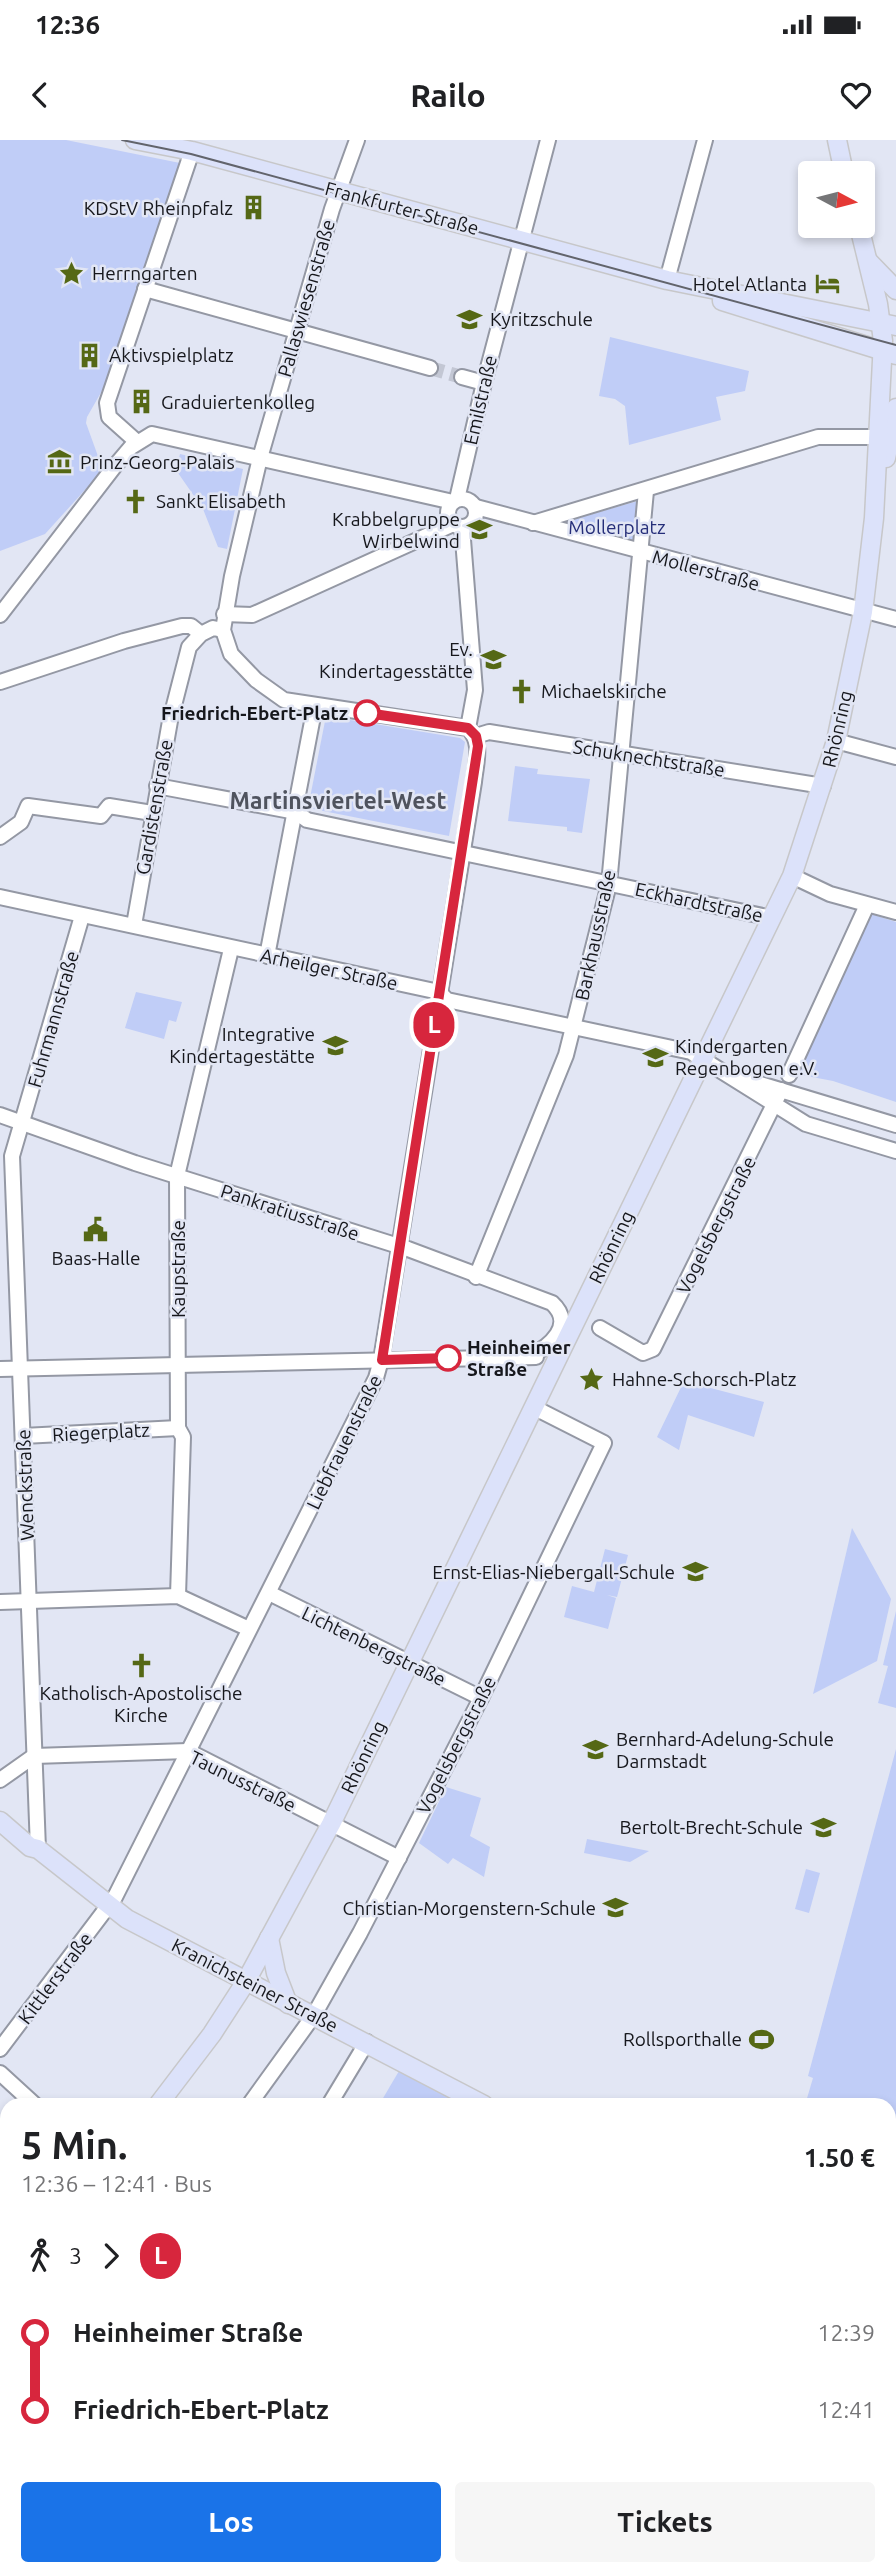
<!DOCTYPE html>
<html lang="de">
<head>
<meta charset="utf-8">
<style>
	:root { --surface:#fff; --page:#f6f6f6; --text:#202124; --muted:#757577; --accent:#1a73e8 }
	body { margin:0; font-family:Ubuntu,sans-serif; background:var(--page); color:var(--text); height:100vh; display:flex; flex-direction:column; font-size:26px; white-space:nowrap }
	* { box-sizing:border-box; margin:0 }
	p { font-size:23px; color:var(--muted) }
	.icon { flex:none; width:38px; height:38px; fill:none; stroke:currentColor; stroke-width:2; stroke-linecap:round; stroke-linejoin:round }
	.map { position:relative; flex:1; overflow:hidden }
	.side { position:absolute; left:0px; top:1958px; width:896px; height:478px; display:flex; flex-direction:column; background:var(--surface); border-radius:21px 21px 0 0; box-shadow:0 4px 10px #0003 }
	.side>* { flex:none }
	.badge { padding:0 14px; border-radius:23px; font-size:24px; line-height:46px }
	.needle { width:46px; rotate:97deg }
	.fabs { position:absolute; left:798px; top:21px; display:grid; gap:14px }
	.fabs a { display:grid; place-items:center; width:77px; height:77px; border-radius:7px; background:var(--surface); box-shadow:0 4px 10px #0003; font-size:35px }
	.map>.badge { position:absolute; translate:-50% -50%; box-shadow:0 0 0 4px #fff }
	.legs { display:flex; align-items:center; gap:10px; height:77px; padding:0 21px; font-size:23px }
	.legs p { margin-inline-start:auto }
	.head { display:flex; align-items:center; justify-content:space-between; height:119px; padding:0 21px }
	h1 { font-size:38px; font-weight:700; line-height:52px }
	.primary-button { display:flex; gap:14px; margin-top:auto; padding:14px 21px }
	.primary-button a { flex:1; height:80px; border-radius:7px; background:var(--accent); color:#fff; font-size:28px; font-weight:700; line-height:80px; text-align:center }
	.primary-button a+a { background:var(--page); color:var(--text) }
	ul { padding:0 21px; list-style:none }
	li { display:flex; align-items:center; gap:24px; height:77px; font-size:26px }
	li i { display:grid; place-items:center; width:10px; height:100%; margin:0 9px; background:currentColor }
	li i::after { content:''; width:18px; height:18px; margin:-9px; border:5px solid; border-radius:50%; background:var(--surface) }
	li p { margin-inline-start:auto }
	li:first-child i { background:linear-gradient(#0000 50%,currentColor 0) }
	li:last-child i { background:linear-gradient(currentColor 50%,#0000 0) }
	.status { display:flex; justify-content:space-between; align-items:center; height:49px; padding:0 35px; background:var(--surface); direction:ltr }
	.status svg { height:19px; fill:currentColor }
	header { display:flex; justify-content:space-between; align-items:center; height:91px; padding:0 21px; background:var(--surface); font-size:32px; font-weight:700 }
	.map>svg:first-child { display:block }
	.green { fill:#c0cdf7 }
	.lines { fill:none; stroke-linecap:round; stroke-linejoin:round }
	.minor-tunnel { stroke:#c3c7d4; stroke-width:14; stroke-dasharray:14 7; stroke-linecap:butt }
	.minor-casing { stroke:#9498a4; stroke-width:18 }
	.major-casing { stroke:#c7c7c9; stroke-width:21 }
	.minor { stroke:#fff; stroke-width:14 }
	.major { stroke:#dce2fa; stroke-width:18 }
	.tram { stroke:#62646c; stroke-width:2 }
	.rail { stroke:#62646c; stroke-width:3.5; stroke-dasharray:10 5; stroke-linecap:butt }
	.line-1-casing { stroke:#fff; stroke-width:16 }
	.line-1 { stroke:#d7263d; stroke-width:10 }
	.stop-1-dot { fill:#fff; stroke:#d7263d; stroke-width:3.5 }
	.labels { text-anchor:middle; dominant-baseline:central; stroke-width:5; stroke-linejoin:round; paint-order:stroke }
	.poi-label { font-size:19px; fill:#16171c; stroke:#e2e6f4; text-anchor:start }
	.street-label { font-size:19px; fill:#16171c; stroke:#e2e6f4 }
	.park-label { font-size:19px; fill:#252e79; stroke:#e2e6f4 }
	.stop-label { font-size:19px; font-weight:bold; fill:#16171c; stroke:#e2e6f4; text-anchor:end }
	.quarter-label { font-size:23px; font-weight:bold; fill:#4f535e; stroke:#e2e6f4 }
</style>
</head>
<body>
<div class="status"><b>12:36</b><svg viewBox="0 0 49 12"><path d="M0 12V9h3v3zM5 12V6h3v6zM10 12V3h3v9zM15 12V0h3v12zM26 1h20v11H26zM47 4h2v5h-2z"/></svg></div>
<header><svg class="icon" aria-label="back" viewBox="0 0 24 24"><path d="M15 5l-7 7 7 7"/></svg>Railo<svg class="icon" aria-label="heart" viewBox="0 0 24 24"><path d="M12 20l-8-8c-3-5 5-10 8-4 3-6 11-1 8 4z"/></svg></header>
<div class="map">
<svg width="896" height="2435" viewBox="0 0 896 2435">
	<rect width="100%" height="100%" fill="#e2e6f4"/>
	<g class="green">
		<path d="M0 0H66L180 23 107 242 87 277 86 283 103 330 45 394 0 411Z"/>
		<path d="M610 197 749 231 745 251 716 257 721 280 629 305 625 266 615 259 599 256Z"/>
		<path d="M180 314 243 329 227 409 218 407 203 369 176 330Z"/>
		<path d="M638 361 635 412 546 387Z"/>
		<path d="M326 576 460 598 465 602 449 696 308 668Z"/>
		<path d="M515 626 538 629 537 634 590 639 582 693 567 691V687L508 681Z"/>
		<path d="M868 773 896 782V962L833 941 796 934Z"/>
		<path d="M136 852 182 862 176 882 169 880 164 899 125 888Z"/>
		<path d="M684 1241 764 1262 754 1297 688 1275 679 1310 657 1297Z"/>
		<path d="M852 1388 891 1459 877 1521 813 1554Z"/>
		<path d="M605 1409 628 1415 617 1457 607 1455 616 1458 608 1489 564 1477 572 1446 594 1452Z"/>
		<path d="M896 1471V1568L878 1563 888 1526 883 1525Z"/>
		<path d="M896 1609V2303L889 2298V1965H805L813 1938 808 1936Z"/>
		<path d="M446 1647 481 1658 470 1696 490 1707 484 1737 453 1718 448 1724 419 1703Z"/>
		<path d="M587 1699 649 1711 630 1722 584 1713Z"/>
		<path d="M806 1729 820 1733 809 1773 795 1769Z"/>
		<path d="M399 1931 465 1965H379Z"/>
	</g>
	<g class="lines">
		<path class="minor-tunnel" d="M430 228 462 237"/>
		<defs>
			<g id="minor">
				<path d="M667 140 705 0"/>
				<path d="M145 149 430 228"/>
				<path d="M462 237 484 243"/>
				<path d="M137 302 109 277 107 263 192 11"/>
				<circle cx="462" cy="373" r="14"/>
				<path d="M457 359 484 243 548 0"/>
				<path d="M476 367 896 479"/>
				<path d="M533 383 818 297H879"/>
				<path d="M462 387 475 550 468 588"/>
				<path d="M224 474 252 475 453 384"/>
				<path d="M0 475 114 327 131 307 152 294 453 362"/>
				<path d="M0 542 124 501 182 486H191L201 494"/>
				<path d="M476 596 489 592 823 646"/>
				<path d="M836 601 896 617"/>
				<path d="M157 646 296 672 307 680 772 778"/>
				<path d="M0 697 21 682 28 666 101 676 109 666 152 673"/>
				<path d="M792 736 830 754 896 772"/>
				<path d="M0 757 439 852 447 860 691 912 806 984 896 1011"/>
				<path d="M134 785 170 581 189 507 201 494 213 488 223 490"/>
				<path d="M267 816 315 566"/>
				<path d="M789 935 867 765"/>
				<path d="M744 939 896 985"/>
				<path d="M0 975 135 1023 408 1109 552 1163C576 1185 549 1207 530 1216"/>
				<path d="M476 1137 566 915 609 744 646 351"/>
				<path d="M600 1188 643 1213 653 1209 781 950"/>
				<path d="M0 1229 536 1217"/>
				<path d="M23 1296 178 1288"/>
				<path d="M269 1453 481 1558"/>
				<path d="M178 1456 183 1297 178 1288 177 1036 231 809"/>
				<path d="M0 1462 178 1456 249 1489"/>
				<path d="M0 1640 34 1616 188 1611 399 1718"/>
				<path d="M38 1709 12 1016 82 776"/>
				<path d="M0 1909 115 1757 376 1238 381 1220 474 642C476 622 483 603 468 588L284 560 256 540 231 514 223 490 232 436 260 318 332 69 357 0"/>
				<path d="M0 1933 35 1965"/>
				<path d="M249 1965 314 1875 360 1793 481 1558 604 1303 533 1267"/>
				<path d="M329 1965 367 1902"/>
				<path d="M0 2236 7 2242"/>
				<path d="M175 2429 179 2435"/>
				<path d="M603 2435 604 2429"/>
				<path d="M849 2435 850 2429"/>
			</g>
			<g id="major">
				<path d="M135 0 192 11 667 140 896 186"/>
				<path d="M837 0 844 33"/>
				<path d="M869 122 896 150"/>
				<path d="M722 161 896 215"/>
				<path d="M886 318 896 268"/>
				<path d="M0 1681 30 1707 38 1709 127 1779 484 1965"/>
				<path d="M269 1798 276 1833 288 1864"/>
				<path d="M158 1965 212 1894 245 1843 331 1684 792 736 836 601 863 472 874 378 883 201 878 164 859 86"/>
				<path d="M0 2141 7 2135"/>
				<path d="M889 2322 896 2326"/>
			</g>
		</defs>
		<use href="#minor" class="minor-casing"/>
		<use href="#major" class="major-casing"/>
		<use href="#minor" class="minor"/>
		<use href="#major" class="major"/>
		<path class="tram" d="M122 0 191 14 896 205"/>
		<path class="rail" d="M0 2427 27 2435"/>
	</g>
	<g class="lines">
		<defs>
			<path id="line-1" d="M367 573 468 588 476 596 478 606 382 1220 448 1218"/>
		</defs>
		<use href="#line-1" class="line-1-casing"/>
		<use href="#line-1" class="line-1"/>
	</g>
	<defs>
		<symbol id="building-bare" viewBox="-9 -9 18 18"><path d="M-4-6H4V6H1V3H-1V6H-4ZM-2.5-4.3h1.7v1.8h-1.7ZM.8-4.3h1.7v1.8H.8ZM-2.5-1h1.7V.8h-1.7ZM.8-1h1.7V.8H.8Z" fill="#556815" stroke="#e2e6f4" stroke-width="2.5" paint-order="stroke"/></symbol>
		<symbol id="sight-bare" viewBox="-9 -9 18 18"><path d="M0-6L1.8-2.2L6-1.7L2.9 1.2L3.7 5.4L0 3.3L-3.7 5.4L-2.9 1.2L-6-1.7L-1.8-2.2Z" fill="#556815" stroke="#e2e6f4" stroke-width="2.5" paint-order="stroke"/></symbol>
		<symbol id="hotel-bare" viewBox="-9 -9 18 18"><path d="M-6-4.5h1.5V1H6V5H4.5V3h-9V5H-6ZM-4 0a1.8 1.8 0 1 1 3.6 0ZM.5 0V-2.5h3Q6-2.5 6 0Z" fill="#556815" stroke="#e2e6f4" stroke-width="2.5" paint-order="stroke"/></symbol>
		<symbol id="school-bare" viewBox="-9 -9 18 18"><path d="M0-5L7-2L0 1L-7-2ZM-4 1L0 2.5L4 1V4Q0 6-4 4Z" fill="#556815" stroke="#e2e6f4" stroke-width="2.5" paint-order="stroke"/></symbol>
		<symbol id="museum-bare" viewBox="-9 -9 18 18"><path d="M0-6L6-3V-2H-6V-3ZM-5-1h2V3h-2ZM-1-1h2V3h-2ZM3-1h2V3H3ZM-6 4H6V6H-6Z" fill="#556815" stroke="#e2e6f4" stroke-width="2.5" paint-order="stroke"/></symbol>
		<symbol id="church-bare" viewBox="-9 -9 18 18"><path d="M-1.2-6h2.4v3.5h3.3v2.4h-3.3V6h-2.4V-.1h-3.3v-2.4h3.3Z" fill="#556815" stroke="#e2e6f4" stroke-width="2.5" paint-order="stroke"/></symbol>
		<symbol id="civic-bare" viewBox="-9 -9 18 18"><path d="M-.6-6.5H3V-4.5H.6V-3L4-1V1h2V6H-6V1h2V-1L-.6-3ZM-1.2 2.5V6h2.4V2.5Z" fill="#556815" stroke="#e2e6f4" stroke-width="2.5" paint-order="stroke"/></symbol>
		<symbol id="stadium-bare" viewBox="-9 -9 18 18"><path d="M0-5a6.5 5 0 1 0 0 10a6.5 5 0 1 0 0-10ZM-3.5-1.8h7v3.6h-7Z" fill="#556815" stroke="#e2e6f4" stroke-width="2.5" paint-order="stroke"/></symbol>
	</defs>
	<g fill-rule="evenodd">
		<use href="#building-bare" x="236" y="50" width="35" height="35"/>
		<use href="#sight-bare" x="54" y="116" width="35" height="35"/>
		<use href="#hotel-bare" x="810" y="126" width="35" height="35"/>
		<use href="#school-bare" x="452" y="162" width="35" height="35"/>
		<use href="#building-bare" x="72" y="198" width="35" height="35"/>
		<use href="#building-bare" x="124" y="244" width="35" height="35"/>
		<use href="#museum-bare" x="42" y="304" width="35" height="35"/>
		<use href="#church-bare" x="118" y="344" width="35" height="35"/>
		<use href="#school-bare" x="462" y="372" width="35" height="35"/>
		<use href="#school-bare" x="476" y="502" width="35" height="35"/>
		<use href="#church-bare" x="504" y="534" width="35" height="35"/>
		<use href="#school-bare" x="318" y="888" width="35" height="35"/>
		<use href="#school-bare" x="638" y="900" width="35" height="35"/>
		<use href="#civic-bare" x="78" y="1072" width="35" height="35"/>
		<use href="#sight-bare" x="574" y="1222" width="35" height="35"/>
		<use href="#school-bare" x="678" y="1414" width="35" height="35"/>
		<use href="#church-bare" x="124" y="1508" width="35" height="35"/>
		<use href="#school-bare" x="578" y="1592" width="35" height="35"/>
		<use href="#school-bare" x="806" y="1670" width="35" height="35"/>
		<use href="#school-bare" x="598" y="1750" width="35" height="35"/>
		<use href="#stadium-bare" x="744" y="1882" width="35" height="35"/>
	</g>
	<g class="stop-1-dot">
		<circle cx="367" cy="573" r="12"/>
		<circle cx="448" cy="1218" r="12"/>
	</g>
	<g class="labels">
		<g class="poi-label">
			<text x="233" y="68" text-anchor="end">KDStV Rheinpfalz</text>
			<text x="92" y="133">Herrngarten</text>
			<text x="807" y="144" text-anchor="end">Hotel Atlanta</text>
			<text x="490" y="179">Kyritzschule</text>
			<text x="109" y="215">Aktivspielplatz</text>
			<text x="161" y="262">Graduiertenkolleg</text>
			<text x="80" y="322">Prinz-Georg-Palais</text>
			<text x="156" y="361">Sankt Elisabeth</text>
			<text x="460" y="379" text-anchor="end">Krabbelgruppe<tspan x="460" dy="22">Wirbelwind</tspan></text>
			<text x="473" y="509" text-anchor="end">Ev.<tspan x="473" dy="22">Kindertagesstätte</tspan></text>
			<text x="541" y="551">Michaelskirche</text>
			<text x="315" y="894" text-anchor="end">Integrative<tspan x="315" dy="22">Kindertagestätte</tspan></text>
			<text x="675" y="906">Kindergarten<tspan x="675" dy="22">Regenbogen e.V.</tspan></text>
			<text x="96" y="1118" text-anchor="middle">Baas-Halle</text>
			<text x="612" y="1239">Hahne-Schorsch-Platz</text>
			<text x="675" y="1432" text-anchor="end">Ernst-Elias-Niebergall-Schule</text>
			<text x="141" y="1553" text-anchor="middle">Katholisch-Apostolische<tspan x="141" dy="22">Kirche</tspan></text>
			<text x="616" y="1599">Bernhard-Adelung-Schule<tspan x="616" dy="22">Darmstadt</tspan></text>
			<text x="803" y="1687" text-anchor="end">Bertolt-Brecht-Schule</text>
			<text x="596" y="1768" text-anchor="end">Christian-Morgenstern-Schule</text>
			<text x="742" y="1899" text-anchor="end">Rollsporthalle</text>
		</g>
		<g class="street-label">
			<text transform="translate(402 68) rotate(15)">Frankfurter Straße</text>
			<text transform="translate(306 158) rotate(-74)">Pallaswiesenstraße</text>
			<text transform="translate(480 260) rotate(-77)">Emilstraße</text>
			<text transform="translate(706 430) rotate(15)">Mollerstraße</text>
			<text transform="translate(837 589) rotate(-77)">Rhönring</text>
			<text transform="translate(649 618) rotate(9)">Schuknechtstraße</text>
			<text transform="translate(154 667) rotate(-80)">Gardistenstraße</text>
			<text transform="translate(699 762) rotate(12)">Eckhardtstraße</text>
			<text transform="translate(595 795) rotate(-78)">Barkhausstraße</text>
			<text transform="translate(329 829) rotate(12)">Arheilger Straße</text>
			<text transform="translate(53 879) rotate(-74)">Fuhrmannstraße</text>
			<text transform="translate(290 1072) rotate(18)">Pankratiusstraße</text>
			<text transform="translate(716 1085) rotate(-63)">Vogelsbergstraße</text>
			<text transform="translate(611 1107) rotate(-64)">Rhönring</text>
			<text transform="translate(178 1129) rotate(-90)">Kaupstraße</text>
			<text transform="translate(101 1292) rotate(-3)">Riegerplatz</text>
			<text transform="translate(344 1302) rotate(-64)">Liebfrauenstraße</text>
			<text transform="translate(25 1345) rotate(-92)">Wenckstraße</text>
			<text transform="translate(374 1506) rotate(26)">Lichtenbergstraße</text>
			<text transform="translate(456 1605) rotate(-63)">Vogelsbergstraße</text>
			<text transform="translate(363 1617) rotate(-64)">Rhönring</text>
			<text transform="translate(243 1641) rotate(26)">Taunusstraße</text>
			<text transform="translate(55 1838) rotate(-53)">Kittlerstraße</text>
			<text transform="translate(255 1845) rotate(27)">Kranichsteiner Straße</text>
		</g>
		<g class="park-label">
			<text x="617" y="387">Mollerplatz</text>
		</g>
		<g class="stop-label">
			<text x="348" y="573">Friedrich-Ebert-Platz</text>
			<text x="467" y="1207" text-anchor="start">Heinheimer<tspan x="467" dy="22">Straße</tspan></text>
		</g>
		<g class="quarter-label">
			<text x="338" y="660">Martinsviertel-West</text>
		</g>
	</g>
</svg>
<div class="fabs">
<a><svg class="needle" viewBox="-14 -14 28 28"><path d="M0-13l5 13h-10z" fill="#e53935"/><path d="M0 13l5-13h-10z" fill="#757577"/></svg></a>
</div>
<b class="badge" style="left:434px;top:885px;background:#d7263d;color:#fff">L</b>
<section class="side">
<div class="head"><div><h1>5 Min.</h1><p>12:36 – 12:41 · Bus</p></div><b>1.50 €</b></div>
<div class="legs"><svg class="icon" aria-label="walk" viewBox="0 0 24 24"><circle cx="13" cy="4" r="2"/><path d="M13 8l-2 6 4 7M11 14l-3 7M7 12l3-4h3l4 4"/></svg>3<svg class="icon" aria-label="forward" viewBox="0 0 24 24"><path d="M9 5l7 7-7 7"/></svg><b class="badge" style="background:#d7263d;color:#fff">L</b></div>
<ul>
<li><i style="color:#d7263d"></i><b>Heinheimer Straße</b><p>12:39</p></li>
<li><i style="color:#d7263d"></i><b>Friedrich-Ebert-Platz</b><p>12:41</p></li>
</ul>
<div class="primary-button"><a>Los</a><a>Tickets</a></div>
</section>
</div>
</body>
</html>
